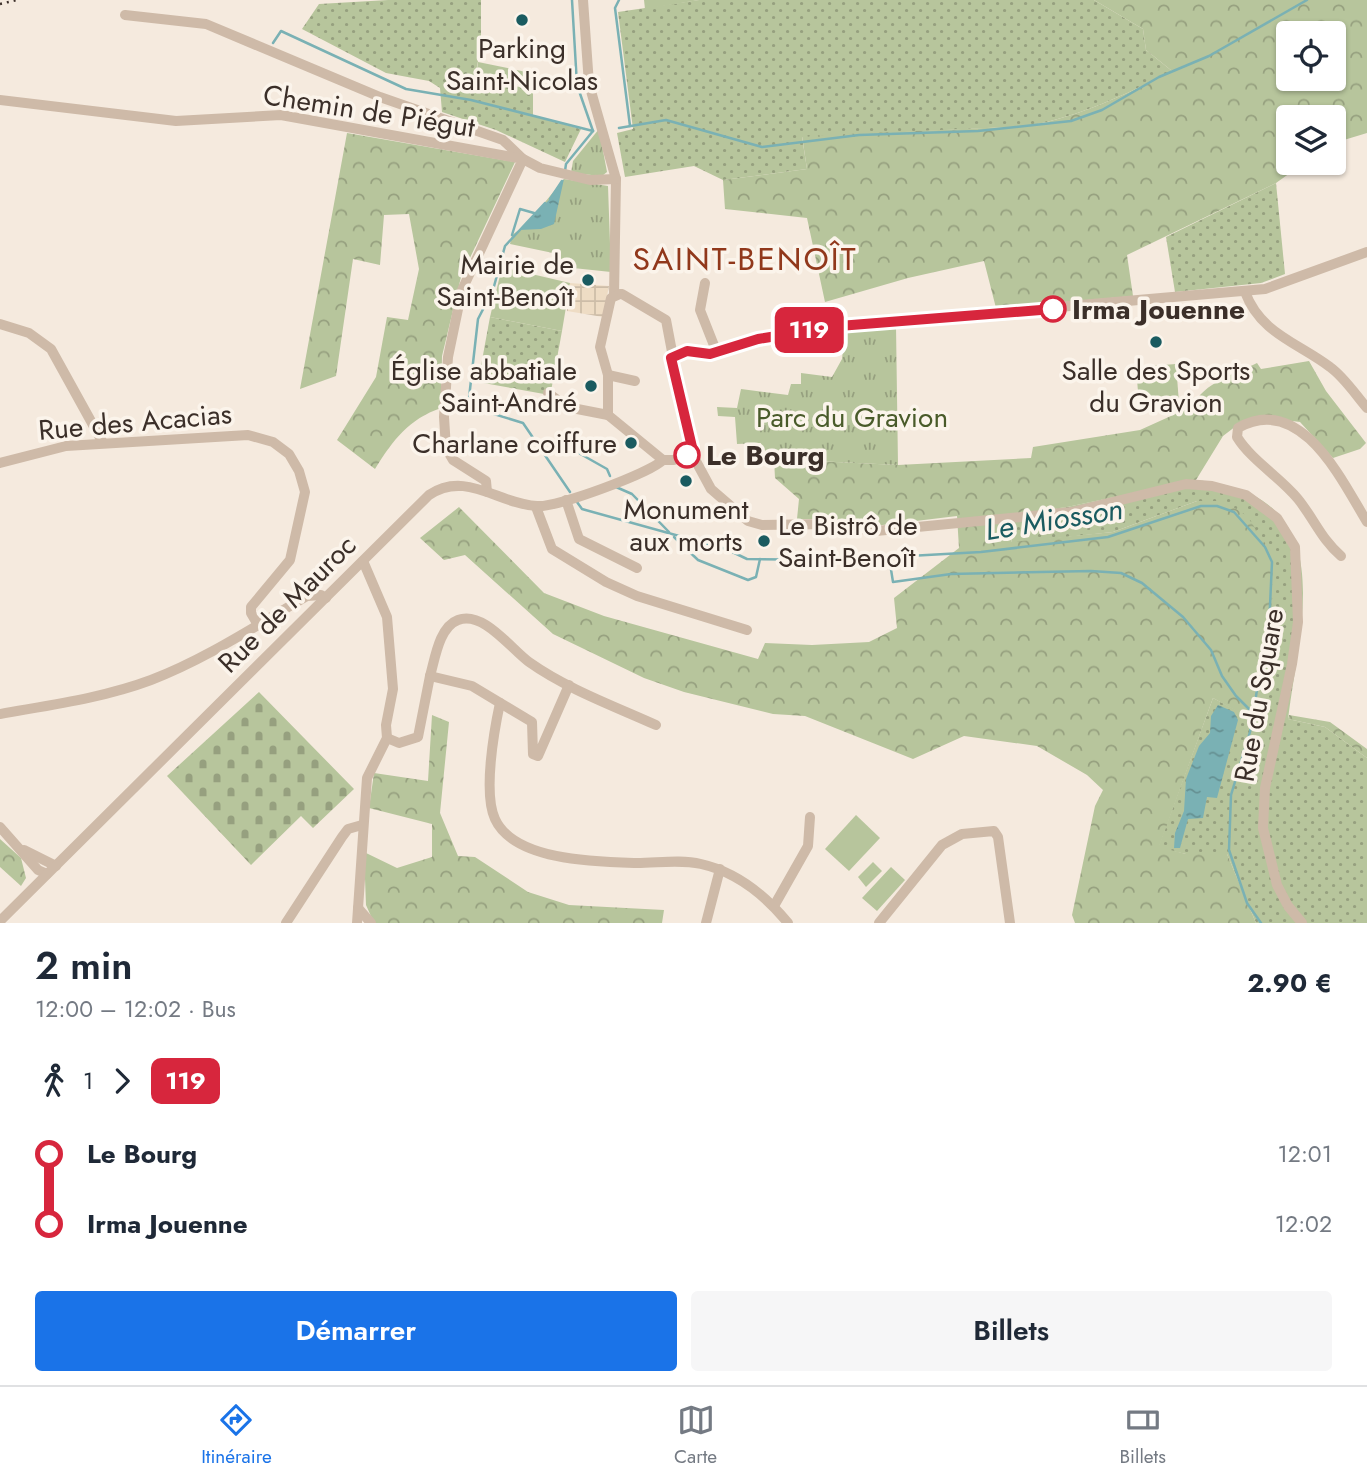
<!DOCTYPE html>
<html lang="fr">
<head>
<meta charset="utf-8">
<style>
	:root { --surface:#fff; --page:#f6f6f7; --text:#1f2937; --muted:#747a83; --line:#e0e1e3; --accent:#1a73e8 }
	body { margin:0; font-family:Jost,sans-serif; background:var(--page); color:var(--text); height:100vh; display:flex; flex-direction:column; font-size:26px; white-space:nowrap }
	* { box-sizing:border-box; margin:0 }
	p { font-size:23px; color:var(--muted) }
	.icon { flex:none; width:38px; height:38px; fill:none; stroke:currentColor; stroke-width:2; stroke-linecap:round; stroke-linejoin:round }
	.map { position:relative; height:923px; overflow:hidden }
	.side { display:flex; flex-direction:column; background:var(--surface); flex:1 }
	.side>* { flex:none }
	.badge { padding:0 14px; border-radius:10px; font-size:24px; line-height:46px }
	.controls { position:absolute; left:1276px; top:21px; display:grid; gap:14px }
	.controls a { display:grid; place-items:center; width:70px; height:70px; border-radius:7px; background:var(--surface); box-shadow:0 2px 5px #0004; font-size:35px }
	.map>.badge { position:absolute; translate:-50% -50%; box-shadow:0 0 0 4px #fff }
	.legs { display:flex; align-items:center; gap:10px; height:77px; padding:0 35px; font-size:23px }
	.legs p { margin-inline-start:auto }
	.summary { display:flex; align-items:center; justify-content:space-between; height:119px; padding:0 35px }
	h1 { font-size:38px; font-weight:600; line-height:52px }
	.button { display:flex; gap:14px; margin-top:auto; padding:14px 35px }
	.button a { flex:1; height:80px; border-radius:7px; background:var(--accent); color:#fff; font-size:28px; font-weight:600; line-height:80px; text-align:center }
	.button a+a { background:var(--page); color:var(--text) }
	ul { padding:0 35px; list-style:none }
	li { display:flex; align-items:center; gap:24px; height:70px; font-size:26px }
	li i { display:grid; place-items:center; width:10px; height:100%; margin:0 9px; background:currentColor }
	li i::after { content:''; width:18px; height:18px; margin:-9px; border:5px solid; border-radius:50%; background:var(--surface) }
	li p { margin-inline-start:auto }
	li:first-child i { background:linear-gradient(#0000 50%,currentColor 0) }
	li:last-child i { background:linear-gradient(currentColor 50%,#0000 0) }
	.menu { display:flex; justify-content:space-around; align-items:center; height:98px; border-top:2px solid var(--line); background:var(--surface); font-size:19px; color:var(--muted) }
	.menu a { display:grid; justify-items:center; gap:4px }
	.menu .on { color:var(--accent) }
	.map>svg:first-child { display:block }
	.grass { fill:url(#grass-dots) }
	.forest { fill:url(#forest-crowns); fill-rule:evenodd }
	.cemetery { fill:url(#cemetery-stones) }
	.park { fill:url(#park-tufts) }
	.pitch { fill:#b7c59c }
	.plaza { fill:url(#plaza-grid) }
	.water { fill:url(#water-ripples) }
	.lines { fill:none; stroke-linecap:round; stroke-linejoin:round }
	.stream { stroke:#7ab1b4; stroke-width:2.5 }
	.minor { stroke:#cebaa8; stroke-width:10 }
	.rail { stroke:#3b2f29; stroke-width:2.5; stroke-dasharray:2 5; stroke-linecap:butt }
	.line-1-casing { stroke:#fff; stroke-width:16 }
	.line-1 { stroke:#d7263d; stroke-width:10 }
	.poi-dot { fill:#1a5b60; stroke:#fbf4eb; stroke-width:2.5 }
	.stop-1-dot { fill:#fff; stroke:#d7263d; stroke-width:3.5 }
	.labels { text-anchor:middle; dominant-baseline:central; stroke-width:7; stroke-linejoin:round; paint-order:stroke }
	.poi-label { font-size:28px; fill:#3b2f29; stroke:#fbf4eb }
	.street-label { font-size:28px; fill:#3b2f29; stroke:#fbf4eb }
	.stop-label { font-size:28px; font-weight:bold; fill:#3b2f29; stroke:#fbf4eb; text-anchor:start }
	.park-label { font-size:28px; fill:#495b2a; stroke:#fbf4eb }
	.water-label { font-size:30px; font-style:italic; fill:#1a5b60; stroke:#fbf4eb }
	.quarter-label { font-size:32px; letter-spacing:2px; fill:#91381b; stroke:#fbf4eb }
</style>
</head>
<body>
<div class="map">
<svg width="1367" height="923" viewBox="0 0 1367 923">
	<defs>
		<pattern id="grass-dots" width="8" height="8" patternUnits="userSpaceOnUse" patternTransform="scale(1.75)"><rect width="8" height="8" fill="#b7c59c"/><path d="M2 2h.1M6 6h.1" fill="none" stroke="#96a07f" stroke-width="1.8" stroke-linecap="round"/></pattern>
		<pattern id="forest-crowns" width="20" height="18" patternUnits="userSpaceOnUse" patternTransform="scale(1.75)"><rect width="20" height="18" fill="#b7c59c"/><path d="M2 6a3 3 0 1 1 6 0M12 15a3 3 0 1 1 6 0" fill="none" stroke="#96a07f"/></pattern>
		<pattern id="cemetery-stones" width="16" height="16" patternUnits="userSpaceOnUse" patternTransform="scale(1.75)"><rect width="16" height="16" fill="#b7c59c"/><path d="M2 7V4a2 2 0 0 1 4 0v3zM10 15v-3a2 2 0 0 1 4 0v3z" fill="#96a07f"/></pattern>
		<pattern id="park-tufts" width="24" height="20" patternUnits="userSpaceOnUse" patternTransform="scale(1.75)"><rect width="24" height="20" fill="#b7c59c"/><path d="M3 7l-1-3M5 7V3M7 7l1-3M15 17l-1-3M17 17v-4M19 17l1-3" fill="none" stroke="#96a07f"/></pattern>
		<pattern id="plaza-grid" width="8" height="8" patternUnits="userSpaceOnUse" patternTransform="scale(1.75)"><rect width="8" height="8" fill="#eedcc4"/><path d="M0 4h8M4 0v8" fill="none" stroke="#cdbda8"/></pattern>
		<pattern id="water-ripples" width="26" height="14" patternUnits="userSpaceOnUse" patternTransform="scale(1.75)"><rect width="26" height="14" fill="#7ab1b4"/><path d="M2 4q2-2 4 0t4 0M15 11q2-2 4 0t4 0" fill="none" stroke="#659092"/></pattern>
	</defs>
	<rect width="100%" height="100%" fill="#f5eade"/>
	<g class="grass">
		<path d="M388 0H481V45L475 77 533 90V116L581 129 565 162 496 130 442 112 440 88 429 81 386 73 302 29 319 4Z"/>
		<path d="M699 0H1094L1143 29 1146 50 1172 71C1125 95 1081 116 1028 126L802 137 807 169 723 180 694 166 625 177 617 133 633 129 618 12Z"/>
		<path d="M1276 183 1285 274 1261 283 1175 292 1166 237Z"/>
		<path d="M490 317 562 331 551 391 544 394 478 382Z"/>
		<path d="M1196 480C1341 495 1301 616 1288 719L1325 727 1367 758V923H1256L1227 854H1186L1158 848 1213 698 1257 721 1197 501 1113 532 1011 543 1016 513 1067 507Z"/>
	</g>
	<g class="forest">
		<path d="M644 0H699L645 9Z"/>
		<path d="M1094 0H1367V133L1334 143V117H1288V163H1304L1276 183 1127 255 1133 296 996 308 984 261 908 278 825 302 807 218 725 209 723 180 807 169 802 136 1028 126C1081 116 1125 95 1172 71L1146 50 1143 29ZM1288 33H1334V79H1288Z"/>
		<path d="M347 133 515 162 461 277 442 356 441 408C409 419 393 440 375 469L337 440 376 377 387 317 408 320 419 269 409 214 384 215 380 265 353 259 336 376 300 389Z"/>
		<path d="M1309 361 1326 391 1366 443 1360 449 1333 458 1300 422 1260 417 1240 423 1223 436 1196 480 1067 507 1016 514 1011 542 1113 532 1197 501H1224L1247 516 1273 555 1270 651 1256 722 1213 698 1159 847 1186 854H1227L1256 923H1075L1072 915 1095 806 1103 790 1087 775 1037 746 964 736 913 759 805 716 773 714 684 692 644 678 553 634 465 555 444 560 420 538 459 507 544 593 604 616 758 659 765 643 812 645 869 642 897 628 894 598 959 548 957 516 866 527 830 519H797L799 499 775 478 774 459 898 465 1031 458 1033 447 1140 430 1193 406C1203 383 1236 373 1257 363L1261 369Z"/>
		<path d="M432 715 449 722 440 813 458 856 475 857 528 892 569 905 664 910 662 923H374L366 905 364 852 397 868 432 857V824L369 808 374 773 428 781Z"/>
		<path d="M1289 715 1330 722 1367 749V758L1325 727 1288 719Z"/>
		<path d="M0 839 21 858 26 878 21 886 0 867Z"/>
	</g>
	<path class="cemetery" d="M259 692 354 789 313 828 301 816 251 865 167 776Z"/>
	<g class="park">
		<path d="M599 129 607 172 602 176 571 173 573 161Z"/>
		<path d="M564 179 608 186 611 272 573 268 553 258V253L510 244 512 235 527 224Z"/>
		<path d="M896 326 898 465 774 459 762 455 761 443 737 444 735 417 718 416 717 407 737 408 741 389 788 395 791 384H801V373L832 377 842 359 845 331Z"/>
	</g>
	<g class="pitch">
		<path d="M478 62 536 74 533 88 476 76Z"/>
		<path d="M502 267 570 283 562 331 490 317Z"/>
		<path d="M1176 364 1179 403 1139 404 1136 367Z"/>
		<path d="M856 815 880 838 849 871 825 849Z"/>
		<path d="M873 862 882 871 866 887 858 877Z"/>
		<path d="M891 867 905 880 877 911 862 898Z"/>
	</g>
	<path class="plaza" d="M570 283 609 286 603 317 567 311Z"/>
	<g class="water">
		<path d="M564 179 554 224 541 229 519 230 550 199Z"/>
		<path d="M1218 705 1234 712 1238 720 1217 798 1207 797 1203 818 1188 819 1180 848H1174L1175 833 1184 811 1186 779 1199 746 1210 733 1211 716Z"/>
	</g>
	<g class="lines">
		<g class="stream">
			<path d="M572 0 577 85 593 131"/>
			<path d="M619 0 615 8 630 126"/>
			<path d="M273 43 281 31 406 89 471 100 593 131"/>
			<path d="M619 128 666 120 762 147 859 135 978 131 1071 121 1102 110 1159 77 1209 56 1307 0"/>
			<path d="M565 171 566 164 593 131"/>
			<path d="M550 199 562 181"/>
			<path d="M545 203 505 246 493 290 478 319 469 398 471 407 523 423 570 492"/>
			<path d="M512 235 520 209 534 213"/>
			<path d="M545 454 561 443 607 469 610 476"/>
			<path d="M616 487 632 494 669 532"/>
			<path d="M577 502 582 509 726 549 747 559 837 560 981 552 1108 537 1201 506H1217L1234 512 1265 547 1272 562 1268 649 1261 666 1250 732 1231 795 1229 850 1247 903 1261 923"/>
			<path d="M674 537 698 560 748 580 756 577 760 559"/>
			<path d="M889 557 893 582 951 574 1091 571 1121 573 1142 583 1183 617 1211 650 1222 676 1236 696 1254 714"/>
		</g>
		<g class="minor">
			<path d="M583 0 589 84 616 179 614 295"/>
			<path d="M125 15 206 24 380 97 503 140 523 159 540 168 590 180 616 179"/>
			<path d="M0 100 176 121 281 115 523 159 462 290 448 357 444 417 446 448 453 460 486 481 487 492"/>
			<path d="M705 283 700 310 717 353"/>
			<path d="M1245 292C1261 334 1297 342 1330 367 1344 377 1355 394 1367 408"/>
			<path d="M620 294 611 298 600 347 608 375V415L663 460H674L691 452"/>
			<path d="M622 294 666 320 691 452 711 489 748 521 762 525 826 524 876 531 1072 512 1186 484 1212 486 1246 495 1277 518 1295 547 1298 622 1292 664 1265 788 1263 828 1277 885 1288 906 1302 923"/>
			<path d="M0 324 29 333 51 349 103 443"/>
			<path d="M671 358 687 351 710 354 758 339 839 326 1265 289 1367 252"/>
			<path d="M608 375 635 381"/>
			<path d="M548 393 567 407 608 415"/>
			<path d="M0 463 66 446 248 435 273 442 289 454 299 471 305 492 290 560 251 607V613L258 625"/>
			<path d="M566 500 579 539 637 568"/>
			<path d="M536 507 552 549 606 582 637 596 747 630"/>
			<path d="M1341 556C1322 540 1314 519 1298 499 1280 477 1252 461 1237 437L1238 428C1301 392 1342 481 1367 522"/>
			<path d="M430 676C435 659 439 627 458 620 483 610 511 649 529 662 567 689 614 706 656 725"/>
			<path d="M500 703C494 731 483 793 495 819 514 861 597 862 637 863 658 863 680 859 701 864 737 872 765 895 788 923"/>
			<path d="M0 714C50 705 103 698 151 680 206 659 257 625 307 596L321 595 326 598"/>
			<path d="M387 738 399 743 418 737 430 676 472 686 532 722 533 754 538 756 569 685"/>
			<path d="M0 827 38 870 47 874"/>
			<path d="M24 850 56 866"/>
			<path d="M774 906 808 846 810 817"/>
			<path d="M358 908 371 923"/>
			<path d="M0 921 429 495C466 470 498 504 537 506 556 508 650 473 663 460"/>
			<path d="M286 923 342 837 348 829 362 825"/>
			<path d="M357 923 367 778 387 738 386 725 393 689 387 617 363 561"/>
			<path d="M706 923 720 869"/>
			<path d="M879 923 942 845 962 834 994 831 998 837 1010 923"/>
		</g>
		<path class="rail" d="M0 4 17 0"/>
	</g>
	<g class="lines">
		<defs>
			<path id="line-1" d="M687 455 692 447 671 358 687 351 710 354 758 339 839 326 1053 309"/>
		</defs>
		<use href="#line-1" class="line-1-casing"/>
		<use href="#line-1" class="line-1"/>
	</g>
	<g class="poi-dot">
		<circle cx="522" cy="20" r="7"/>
		<circle cx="588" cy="280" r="7"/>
		<circle cx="1156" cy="342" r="7"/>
		<circle cx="591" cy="386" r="7"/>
		<circle cx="631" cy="443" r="7"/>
		<circle cx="686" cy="481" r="7"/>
		<circle cx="764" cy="541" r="7"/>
	</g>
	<g class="stop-1-dot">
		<circle cx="1053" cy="309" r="12"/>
		<circle cx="687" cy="455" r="12"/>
	</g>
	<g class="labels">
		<g class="poi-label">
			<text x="522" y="48">Parking<tspan x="522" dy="32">Saint-Nicolas</tspan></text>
			<text x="574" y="264" text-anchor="end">Mairie de<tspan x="574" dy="32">Saint-Benoît</tspan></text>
			<text x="577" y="370" text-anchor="end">Église abbatiale<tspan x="577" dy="32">Saint-André</tspan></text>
			<text x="1156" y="370">Salle des Sports<tspan x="1156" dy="32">du Gravion</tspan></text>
			<text x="617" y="443" text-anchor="end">Charlane coiffure</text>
			<text x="686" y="509">Monument<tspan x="686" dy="32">aux morts</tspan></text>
			<text x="778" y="525" text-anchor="start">Le Bistrô de<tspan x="778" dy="32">Saint-Benoît</tspan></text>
		</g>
		<g class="street-label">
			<text transform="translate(369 111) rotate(9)">Chemin de Piégut</text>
			<text transform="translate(135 422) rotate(-5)">Rue des Acacias</text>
			<text transform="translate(287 604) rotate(-45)">Rue de Mauroc</text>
			<text transform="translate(1259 695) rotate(-80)">Rue du Square</text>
		</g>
		<g class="stop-label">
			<text x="1072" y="309">Irma Jouenne</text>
			<text x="706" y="455">Le Bourg</text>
		</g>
		<g class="park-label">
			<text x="852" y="417">Parc du Gravion</text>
		</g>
		<g class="water-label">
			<text transform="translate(1054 519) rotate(-9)">Le Miosson</text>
		</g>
		<g class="quarter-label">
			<text x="745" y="259">SAINT-BENOÎT</text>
		</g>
	</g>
</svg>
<div class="controls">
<a><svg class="icon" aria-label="locate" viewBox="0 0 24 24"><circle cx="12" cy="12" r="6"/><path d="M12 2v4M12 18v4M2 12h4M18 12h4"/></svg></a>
<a><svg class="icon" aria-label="layers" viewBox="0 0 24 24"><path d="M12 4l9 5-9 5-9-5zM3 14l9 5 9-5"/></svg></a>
</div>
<b class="badge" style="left:809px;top:330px;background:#d7263d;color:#fff">119</b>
</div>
<section class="side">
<div class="summary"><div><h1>2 min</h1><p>12:00 – 12:02 · Bus</p></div><b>2.90 €</b></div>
<div class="legs"><svg class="icon" aria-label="walk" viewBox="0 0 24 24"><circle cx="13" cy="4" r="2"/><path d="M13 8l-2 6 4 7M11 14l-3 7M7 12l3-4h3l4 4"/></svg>1<svg class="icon" aria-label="forward" viewBox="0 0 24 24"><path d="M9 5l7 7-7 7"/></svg><b class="badge" style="background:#d7263d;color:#fff">119</b></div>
<ul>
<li><i style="color:#d7263d"></i><b>Le Bourg</b><p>12:01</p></li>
<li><i style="color:#d7263d"></i><b>Irma Jouenne</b><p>12:02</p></li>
</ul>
<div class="button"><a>Démarrer</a><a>Billets</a></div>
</section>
<nav class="menu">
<a class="on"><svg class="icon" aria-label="directions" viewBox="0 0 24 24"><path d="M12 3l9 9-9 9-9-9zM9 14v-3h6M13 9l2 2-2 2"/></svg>Itinéraire</a>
<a><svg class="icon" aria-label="map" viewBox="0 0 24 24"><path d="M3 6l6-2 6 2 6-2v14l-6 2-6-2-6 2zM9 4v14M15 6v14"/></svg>Carte</a>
<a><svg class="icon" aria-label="tickets" viewBox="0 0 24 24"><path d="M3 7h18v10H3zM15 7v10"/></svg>Billets</a>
</nav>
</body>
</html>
